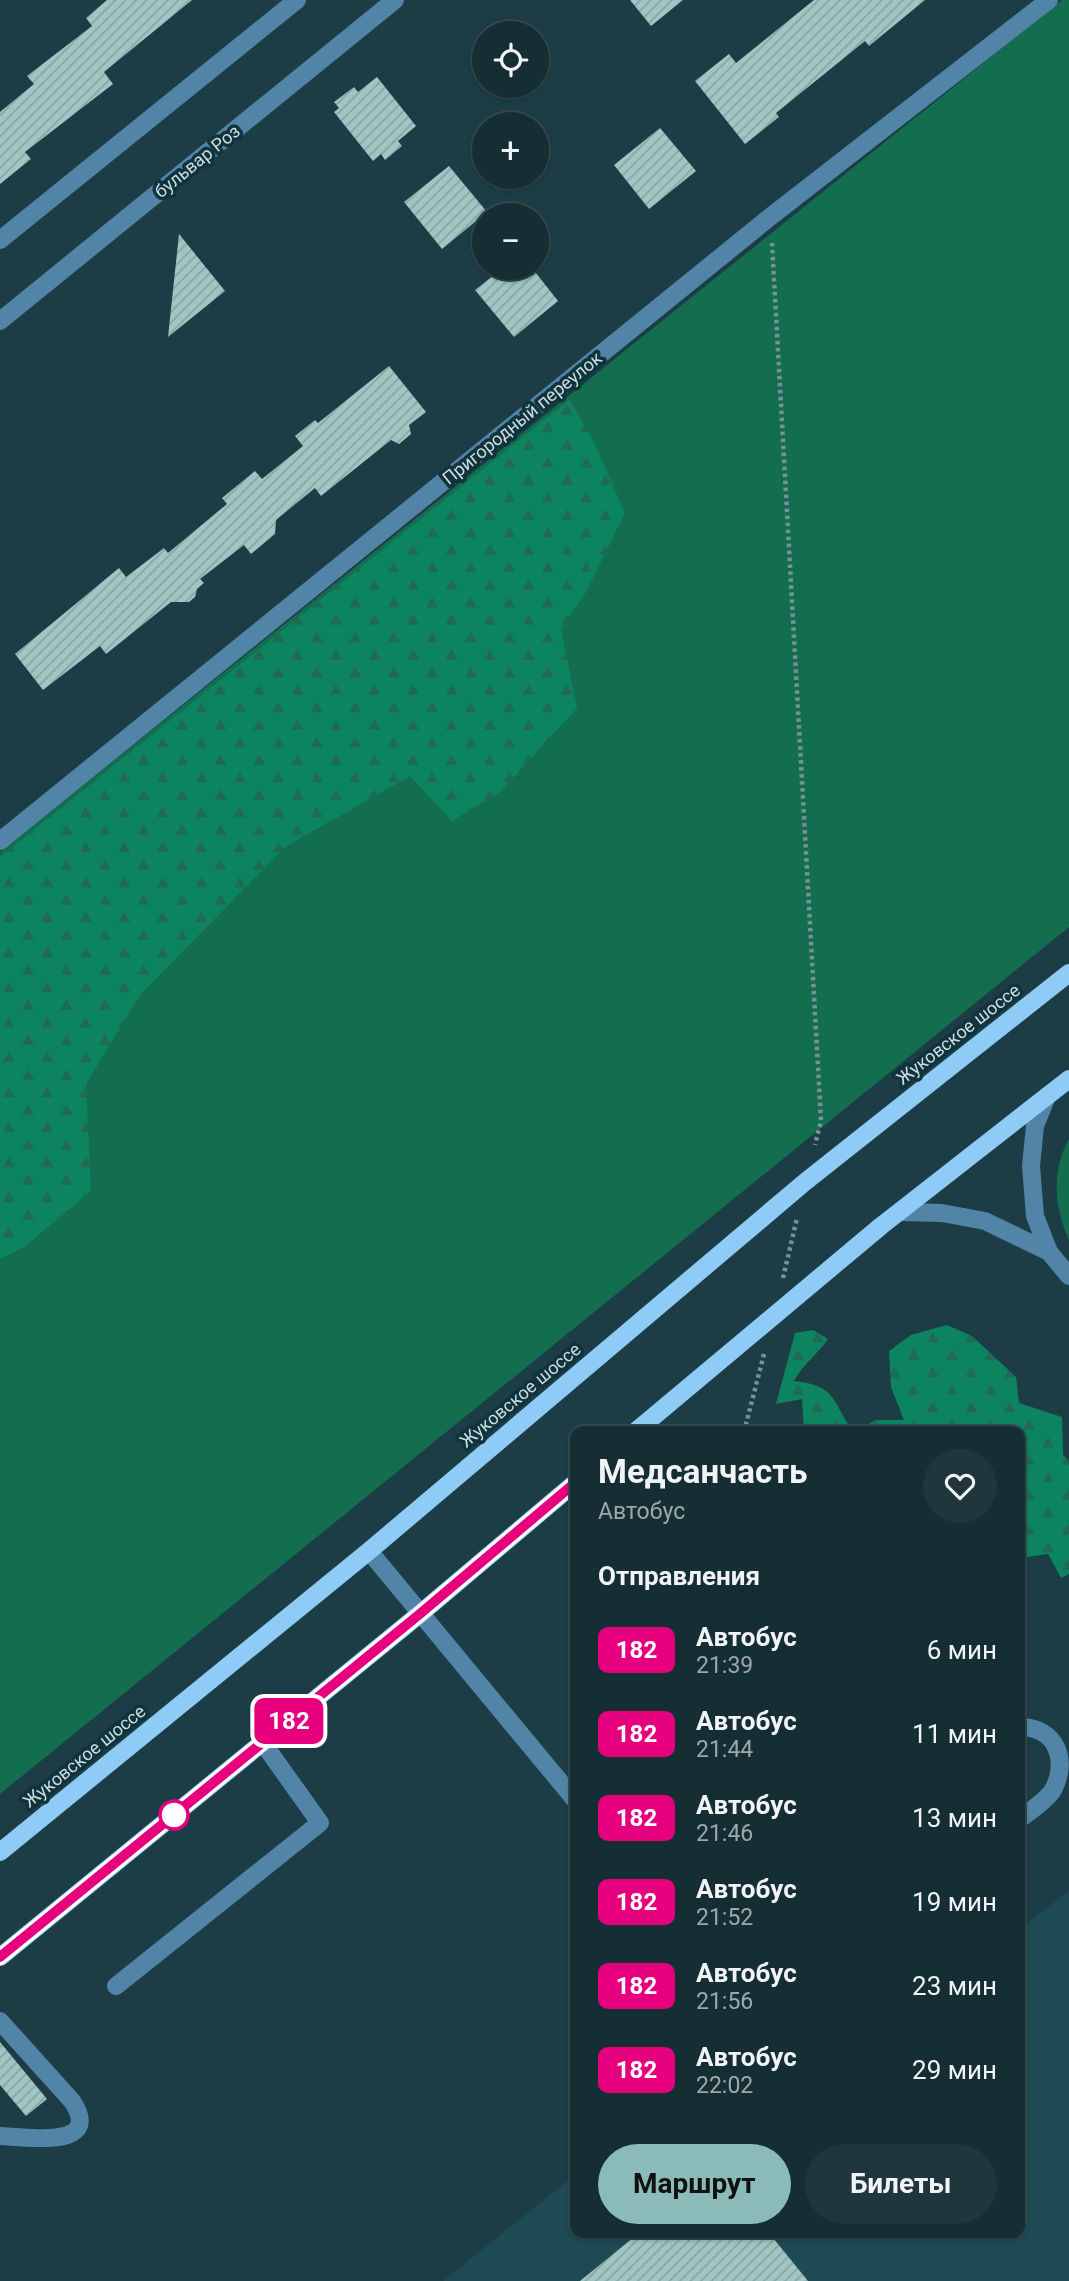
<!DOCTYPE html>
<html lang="ru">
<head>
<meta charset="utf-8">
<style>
	:root { --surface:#152e34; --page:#1e363c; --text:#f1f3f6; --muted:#9da8ac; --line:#344a4f; --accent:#8bbbb9 }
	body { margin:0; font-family:Roboto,sans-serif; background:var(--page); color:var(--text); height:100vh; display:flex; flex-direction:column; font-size:26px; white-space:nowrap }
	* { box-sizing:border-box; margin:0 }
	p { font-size:23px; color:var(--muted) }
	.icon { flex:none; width:38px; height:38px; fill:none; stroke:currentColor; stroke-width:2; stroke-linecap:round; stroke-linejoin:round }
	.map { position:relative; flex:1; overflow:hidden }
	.drawer { position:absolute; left:570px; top:1426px; width:455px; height:812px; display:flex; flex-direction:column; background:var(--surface); border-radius:14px; box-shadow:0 2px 5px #0004,0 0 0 2px var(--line) }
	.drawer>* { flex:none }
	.badge { padding:0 14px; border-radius:10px; font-size:24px; line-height:46px }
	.buttons { position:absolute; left:472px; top:21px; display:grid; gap:14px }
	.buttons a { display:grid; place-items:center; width:77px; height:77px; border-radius:50%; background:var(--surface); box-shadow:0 2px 5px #0004,0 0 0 2px var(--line); font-size:35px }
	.map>.badge { position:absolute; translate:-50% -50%; box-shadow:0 0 0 4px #fff }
	h2 { padding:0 28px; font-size:26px; line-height:63px }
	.round { display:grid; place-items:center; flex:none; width:74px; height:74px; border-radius:37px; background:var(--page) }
	.summary { display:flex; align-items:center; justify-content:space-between; height:119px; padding:0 28px }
	h1 { font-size:33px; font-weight:700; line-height:52px }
	.primary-button { display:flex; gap:14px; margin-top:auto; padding:14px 28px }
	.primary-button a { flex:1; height:80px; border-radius:42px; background:var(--accent); color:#111; font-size:28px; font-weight:700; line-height:80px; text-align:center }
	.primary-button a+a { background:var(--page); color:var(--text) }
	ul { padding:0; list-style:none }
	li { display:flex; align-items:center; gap:21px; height:84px; padding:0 28px }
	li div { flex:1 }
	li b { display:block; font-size:26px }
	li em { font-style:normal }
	li .badge { min-width:77px; font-weight:700; text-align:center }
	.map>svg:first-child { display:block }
	.built { fill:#1e4a54 }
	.green { fill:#136e50 }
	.forest { fill:url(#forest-firs) }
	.building { fill:url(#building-hatch) }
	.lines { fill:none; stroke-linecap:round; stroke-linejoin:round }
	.path { stroke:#779197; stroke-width:4.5; stroke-dasharray:3.5 3.5; stroke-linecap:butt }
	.minor { stroke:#5184a7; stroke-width:18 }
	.major { stroke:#8ecbf6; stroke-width:18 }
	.line-casing { stroke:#fff; stroke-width:16 }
	.line { stroke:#e6007e; stroke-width:10 }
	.stop-dot { fill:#fff; stroke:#e6007e; stroke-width:3.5 }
	.labels { text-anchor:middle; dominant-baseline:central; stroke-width:7; stroke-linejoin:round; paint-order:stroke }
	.street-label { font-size:18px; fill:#cadde1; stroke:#11333b }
</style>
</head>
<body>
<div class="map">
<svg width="1069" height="2281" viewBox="0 0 1069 2281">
	<defs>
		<pattern id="forest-firs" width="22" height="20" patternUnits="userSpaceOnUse" patternTransform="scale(1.75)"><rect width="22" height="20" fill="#0c845f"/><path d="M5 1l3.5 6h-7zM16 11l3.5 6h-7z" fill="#206a54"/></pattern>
		<pattern id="building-hatch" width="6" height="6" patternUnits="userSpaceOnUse" patternTransform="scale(1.75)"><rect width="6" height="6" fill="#a0c6c3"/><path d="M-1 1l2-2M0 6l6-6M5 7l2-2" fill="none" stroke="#87a5a3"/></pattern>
	</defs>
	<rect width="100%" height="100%" fill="#1c3d45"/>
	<path class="built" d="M1069 1890V2281H443L576 2174V2233H1020V1929Z"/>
	<g class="green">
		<path d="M1062 0H1069V927L0 1794V852Z"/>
		<path d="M1069 1139V1240C1054 1207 1051 1171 1069 1139Z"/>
	</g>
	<g class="forest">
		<path d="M569 400 593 440 625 513 586 592 561 629 577 708 500 792 452 821 410 776 285 847 140 995 86 1084 91 1191 24 1247 0 1259V857Z"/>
		<path d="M947 1325 972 1336 1016 1377 1019 1403 1062 1417 1063 1455 1069 1461V1574L1061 1578 1048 1554 1020 1558V1432L856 1431 876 1420H904L891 1387 889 1351 911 1335Z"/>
		<path d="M813 1330 828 1339C816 1356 804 1363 794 1381 838 1386 831 1401 853 1431H804L802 1399 776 1404 795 1333Z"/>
	</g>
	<g class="building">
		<path d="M107 0H192L104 72 113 84 25 152 31 159 0 184V112L34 84 27 76 92 26 86 18Z"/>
		<path d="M630 0H683L651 26Z"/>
		<path d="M814 0H925L869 46 865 41 776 113 779 117 745 144 695 81 729 54 736 63Z"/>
		<path d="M377 77 416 126 398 141 402 146 385 160 381 154 373 161 334 112 339 108 334 102 354 87 358 92Z"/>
		<path d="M660 128 696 171 649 209 614 165Z"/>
		<path d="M449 166 487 212 442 249 404 202Z"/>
		<path d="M179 234 225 291 168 337Z"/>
		<path d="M503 268H532L558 301 514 337 475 290Z"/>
		<path d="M389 366 426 412 409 425 411 434 399 444 391 440 321 496 315 488 276 520 275 534 251 554 244 545 200 579 204 583 197 589 195 597 189 602H171L106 654 100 646 43 690 15 654 119 568 126 577 164 548 168 553 227 504 222 498 255 471 262 479 303 446 295 436 315 420 318 423Z"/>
		<path d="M0 2042 47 2099 26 2116 0 2085Z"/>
		<path d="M639 2233H769L808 2281H580Z"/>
	</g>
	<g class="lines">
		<g class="path">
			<path d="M772 243 821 1121 815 1145"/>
			<path d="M783 1278 797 1218"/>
			<path d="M744 1432 764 1354"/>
		</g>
		<g class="minor">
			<path d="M0 240 297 0"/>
			<path d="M0 321 395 0"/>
			<path d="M0 841 770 217 1049 0"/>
			<path d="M1047 1096 1035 1126 1031 1166 1035 1216 1049 1252 1069 1276"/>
			<path d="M900 1212 942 1213 985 1221 1049 1252"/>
			<path d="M369 1551 576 1801"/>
			<path d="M1020 1727C1056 1727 1069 1760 1053 1790 1047 1800 1030 1811 1020 1819"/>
			<path d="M116 1986 320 1823 263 1743"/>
			<path d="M0 2021 72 2101C105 2150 24 2137 0 2136"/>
		</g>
		<g class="major">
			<path d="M635 1432 881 1226 1069 1079"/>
			<path d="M0 1852 369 1551 805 1182 1069 973"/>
			<path d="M0 1957 421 1613 576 1482"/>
		</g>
	</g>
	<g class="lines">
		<defs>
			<path id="line" d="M0 1957 421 1613 576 1482"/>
		</defs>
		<use href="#line" class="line-casing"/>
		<use href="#line" class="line"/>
	</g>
	<circle class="stop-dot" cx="174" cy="1815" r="14"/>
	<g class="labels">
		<g class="street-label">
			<text transform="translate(197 161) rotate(-39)">бульвар Роз</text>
			<text transform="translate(522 418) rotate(-39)">Пригородный переулок</text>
			<text transform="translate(958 1034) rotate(-38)">Жуковское шоссе</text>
			<text transform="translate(520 1395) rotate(-40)">Жуковское шоссе</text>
			<text transform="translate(84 1756) rotate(-39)">Жуковское шоссе</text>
		</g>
	</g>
</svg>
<div class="buttons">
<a><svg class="icon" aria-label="locate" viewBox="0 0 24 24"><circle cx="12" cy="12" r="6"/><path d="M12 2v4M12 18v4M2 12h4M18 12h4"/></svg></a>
<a>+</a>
<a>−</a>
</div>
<b class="badge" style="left:289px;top:1721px;background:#e6007e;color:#fff">182</b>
<section class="drawer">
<div class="summary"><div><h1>Медсанчасть</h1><p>Автобус</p></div><a class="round"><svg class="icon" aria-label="heart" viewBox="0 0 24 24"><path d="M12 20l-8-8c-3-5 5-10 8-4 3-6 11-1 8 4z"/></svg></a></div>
<h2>Отправления</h2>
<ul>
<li><span class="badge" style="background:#e6007e;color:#fff">182</span><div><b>Автобус</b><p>21:39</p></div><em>6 мин</em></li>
<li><span class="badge" style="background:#e6007e;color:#fff">182</span><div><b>Автобус</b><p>21:44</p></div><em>11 мин</em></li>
<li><span class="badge" style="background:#e6007e;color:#fff">182</span><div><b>Автобус</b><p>21:46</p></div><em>13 мин</em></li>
<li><span class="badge" style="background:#e6007e;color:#fff">182</span><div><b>Автобус</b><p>21:52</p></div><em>19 мин</em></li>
<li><span class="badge" style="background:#e6007e;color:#fff">182</span><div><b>Автобус</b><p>21:56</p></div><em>23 мин</em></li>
<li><span class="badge" style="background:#e6007e;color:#fff">182</span><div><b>Автобус</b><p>22:02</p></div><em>29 мин</em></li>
</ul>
<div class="primary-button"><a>Маршрут</a><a>Билеты</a></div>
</section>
</div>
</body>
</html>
